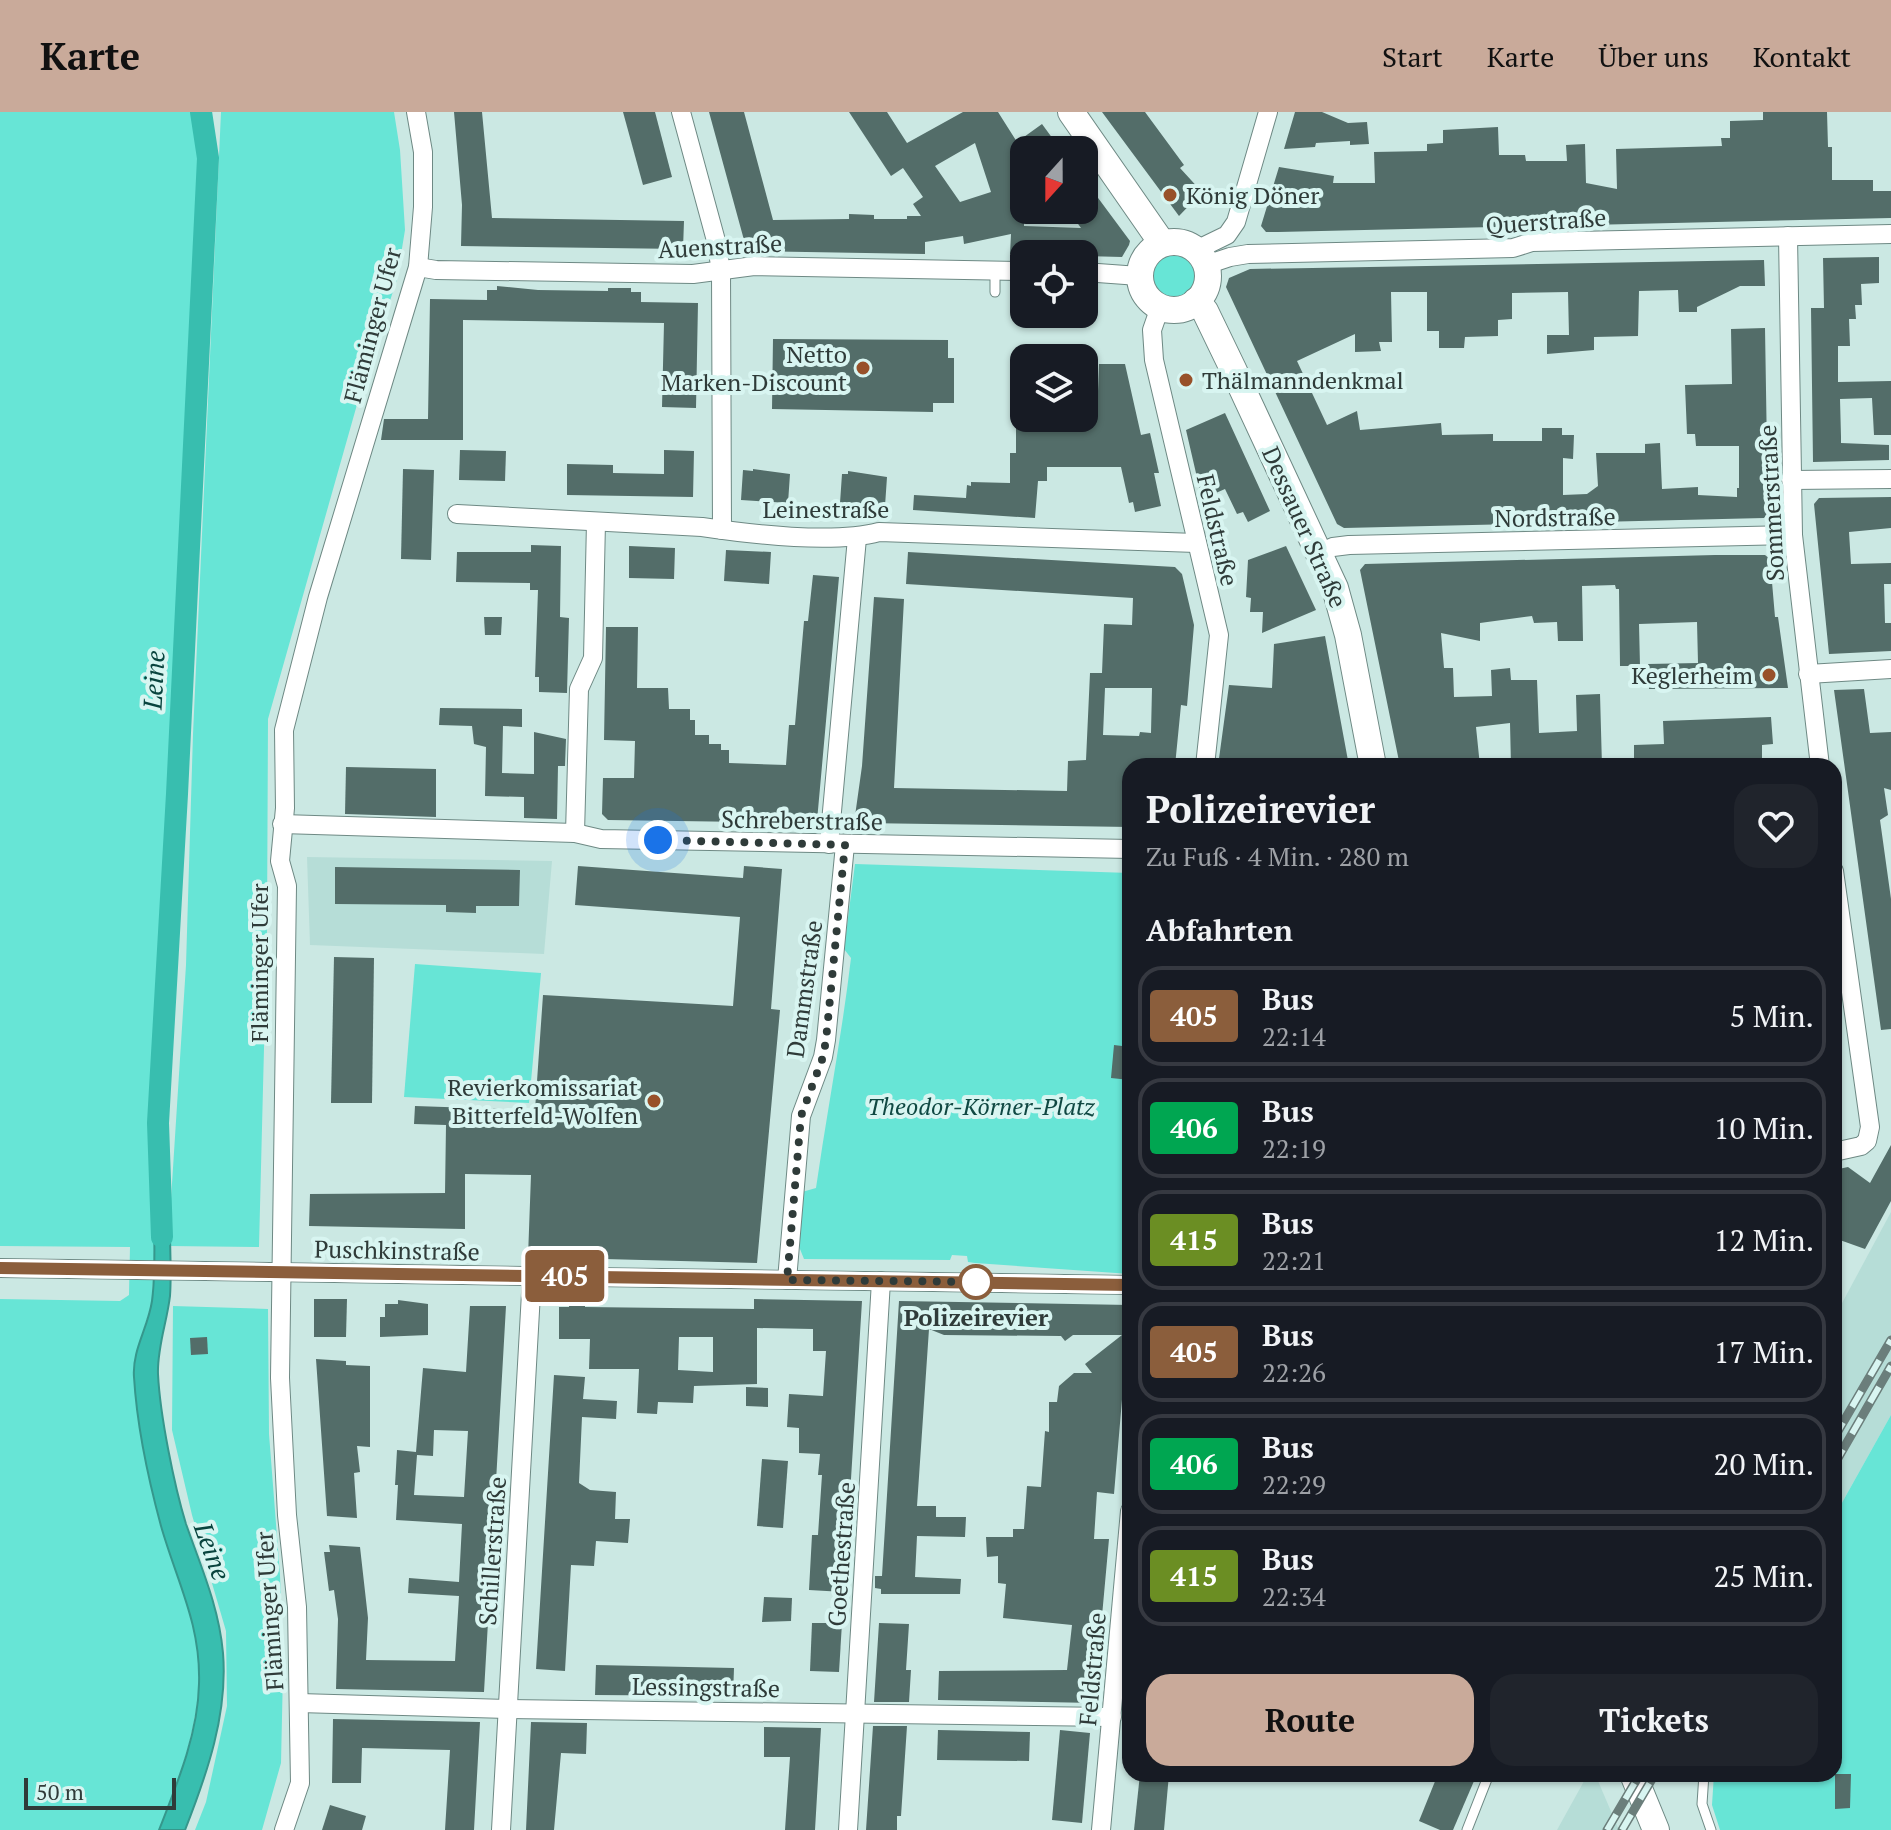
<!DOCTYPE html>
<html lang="de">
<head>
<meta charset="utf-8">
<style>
	:root { --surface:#171b24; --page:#20242c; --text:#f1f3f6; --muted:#9ea1a6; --line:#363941; --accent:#c9aa9a }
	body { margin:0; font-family:"PT Serif",serif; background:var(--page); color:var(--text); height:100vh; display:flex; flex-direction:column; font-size:30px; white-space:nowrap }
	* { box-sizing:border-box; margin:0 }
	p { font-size:26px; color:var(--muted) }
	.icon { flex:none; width:44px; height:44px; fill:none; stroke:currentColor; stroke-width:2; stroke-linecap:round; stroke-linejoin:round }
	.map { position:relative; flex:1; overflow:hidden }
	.details { position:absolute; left:1122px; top:646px; width:720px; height:1024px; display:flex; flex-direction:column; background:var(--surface); border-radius:24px; box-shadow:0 2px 6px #0004 }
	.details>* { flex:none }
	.badge { padding:0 16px; border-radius:6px; font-size:28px; line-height:52px }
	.needle { width:52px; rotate:201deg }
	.tools { position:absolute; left:1010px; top:24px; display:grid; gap:16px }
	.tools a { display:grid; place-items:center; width:88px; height:88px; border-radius:16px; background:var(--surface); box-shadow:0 2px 6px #0004; font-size:40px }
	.scale { position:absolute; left:24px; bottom:20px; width:152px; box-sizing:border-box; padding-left:8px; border:4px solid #2f3b39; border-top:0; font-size:22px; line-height:28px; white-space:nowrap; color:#2f3b39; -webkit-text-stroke:6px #d8f5f1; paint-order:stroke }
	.you { position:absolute; width:40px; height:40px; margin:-20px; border:6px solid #fff; border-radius:50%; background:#1a73e8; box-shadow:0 0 0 12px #1a73e833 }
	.map>.badge { position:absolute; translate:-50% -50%; box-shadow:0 0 0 4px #fff }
	h2 { padding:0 24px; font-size:30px; line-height:72px }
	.round { display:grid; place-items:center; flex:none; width:84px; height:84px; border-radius:24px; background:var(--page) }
	.summary { display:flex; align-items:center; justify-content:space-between; height:136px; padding:0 24px }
	h1 { font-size:38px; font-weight:700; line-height:60px }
	.action { display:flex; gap:16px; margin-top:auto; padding:16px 24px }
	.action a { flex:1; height:92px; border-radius:24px; background:var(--accent); color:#111; font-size:32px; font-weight:700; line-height:92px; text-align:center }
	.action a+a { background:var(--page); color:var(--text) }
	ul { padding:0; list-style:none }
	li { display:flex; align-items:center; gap:24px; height:100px; margin:0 16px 12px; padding:0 8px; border:4px solid var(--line); border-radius:24px }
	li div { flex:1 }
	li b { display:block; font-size:30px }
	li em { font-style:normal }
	li .badge { min-width:88px; font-weight:700; text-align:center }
	header { display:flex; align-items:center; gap:48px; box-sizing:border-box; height:112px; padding:0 40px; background:var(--accent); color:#111 }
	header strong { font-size:38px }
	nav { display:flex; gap:44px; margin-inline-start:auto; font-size:28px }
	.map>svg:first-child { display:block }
	.built { fill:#b6ddd7 }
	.green { fill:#67e5d6 }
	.water { fill:#38beaf; stroke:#35978c; stroke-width:2 }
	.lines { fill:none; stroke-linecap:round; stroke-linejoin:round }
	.canal { stroke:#38beaf; stroke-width:22 }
	.building { fill:#536d69; fill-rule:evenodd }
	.lane-casing { stroke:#6e8984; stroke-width:11 }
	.street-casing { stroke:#6e8984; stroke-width:20 }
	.secondary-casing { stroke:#6e8984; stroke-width:28 }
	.lane { stroke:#fff; stroke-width:9 }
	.street { stroke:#fff; stroke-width:18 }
	.secondary { stroke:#fff; stroke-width:26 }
	.rail-casing { stroke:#6b7e7b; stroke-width:9 }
	.rail { stroke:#d8f5f1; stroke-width:6; stroke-dasharray:18; stroke-linecap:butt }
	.line-casing { stroke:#fff; stroke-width:18 }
	.line { stroke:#8b5e3c; stroke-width:12 }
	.walk { stroke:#2f3b39; stroke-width:8; stroke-dasharray:0 14.4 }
	.poi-dot { fill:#98512a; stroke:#d8f5f1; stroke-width:3 }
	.stop-dot { fill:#fff; stroke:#8b5e3c; stroke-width:4 }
	.labels { text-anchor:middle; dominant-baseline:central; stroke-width:8; stroke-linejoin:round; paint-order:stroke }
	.poi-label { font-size:24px; fill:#2f3b39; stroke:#d8f5f1; text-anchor:end }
	.street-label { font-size:24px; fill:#2f3b39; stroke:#d8f5f1 }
	.park-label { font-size:24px; font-style:italic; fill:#0f4842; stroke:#d8f5f1 }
	.stop-label { font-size:24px; font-weight:bold; fill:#2f3b39; stroke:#d8f5f1 }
	.water-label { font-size:26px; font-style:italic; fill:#09443e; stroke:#d8f5f1 }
</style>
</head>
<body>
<header>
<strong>Karte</strong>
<nav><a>Start</a><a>Karte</a><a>Über uns</a><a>Kontakt</a></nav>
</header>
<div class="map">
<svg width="1891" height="1718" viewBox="0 0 1891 1718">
	<rect width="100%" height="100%" fill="#cbe8e3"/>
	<g class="built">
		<path d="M307 745 552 749 544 842 310 833Z"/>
		<path d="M1891 1100V1303L1834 1405V1206Z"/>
		<path d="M1588 1662H1595L1619 1718H1557Z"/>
	</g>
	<g class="green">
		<path d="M0 0H201L208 46 152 1189C146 1213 136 1235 134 1260 133 1272 136 1285 138 1297 143 1337 150 1378 162 1417 175 1460 196 1500 199 1546 202 1606 181 1663 159 1718H0V1187L120 1189 129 1183 130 1135 0 1134Z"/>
		<path d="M221 0H394L400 38 405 118 397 167 360 282 268 607 267 817 259 1135 168 1134 186 853 193 622Z"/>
		<circle cx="1174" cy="165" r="23"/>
		<path d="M855 752 1130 761V1162L975 1151 968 1150 967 1144 952 1143 950 1148 804 1147 798 1132 802 1080 816 1076C827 999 842 923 851 846L844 837Z"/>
		<path d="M415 852 541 861 529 991 404 985Z"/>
		<path d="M173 1194 268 1197 269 1322 280 1463 283 1559 281 1651 262 1718H195L206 1690 227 1594 226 1519 192 1403 172 1318Z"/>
		<path d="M1891 1303V1718H1720L1712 1693 1714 1662H1834V1405Z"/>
	</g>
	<path class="water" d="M154 1098H170C169 1126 172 1156 170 1184 167 1210 157 1236 158 1262 160 1303 174 1373 186 1412 201 1455 219 1495 223 1541 228 1602 207 1662 185 1718H159C177 1672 198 1622 199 1572 201 1512 177 1470 161 1414 148 1366 137 1315 134 1265 132 1238 148 1216 152 1189 156 1159 154 1128 154 1098Z"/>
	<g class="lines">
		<path class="canal" d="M162 1125 158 1011 177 682 208 46 201 0"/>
	</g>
	<g class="building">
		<path d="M454 0H482L492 106 684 109 683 137 461 134 462 93Z"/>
		<path d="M623 0H655L672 65 643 73Z"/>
		<path d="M709 0H744L773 108 849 107V102L874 103V107H907V104H921L913 92 923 85 903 56 891 64 849 0H887L907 31 963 0H998L1017 30 1042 12 1061 38H1024V114L1081 116 1068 98H1084V67L1130 129 1129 133 1122 145 1084 144V142H1010L1011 122 964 132 963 124 925 130V142L747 139ZM975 31 991 80 960 90 935 54Z"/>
		<path d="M1102 0H1145L1184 53 1180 56 1202 80 1179 104Z"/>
		<path d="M1295 0H1322L1348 11 1367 10 1369 32 1350 33V29L1316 31 1315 35 1284 37Z"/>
		<path d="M1763 0H1827L1828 35H1832V68H1873V79H1891V106L1278 120H1266L1261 114 1279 55 1334 64 1333 71H1375L1374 40 1427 39V32L1443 31V18L1498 15 1499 43H1525L1526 49H1567L1566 33 1585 32 1586 71 1617 77 1616 37 1722 34 1721 26H1730V9L1763 8Z"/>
		<path d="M1879 145V171L1861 172 1862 193H1855L1856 207H1849L1850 234H1838V270L1891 269V323H1874L1872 286 1840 287 1841 325V331L1889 333V348L1813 350 1811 196H1824L1823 146Z"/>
		<path d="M1764 148 1765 174H1740L1697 195V200H1679L1678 178 1639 179 1638 224 1594 225V238L1547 242V223H1569L1568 180 1512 181V207L1498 208V224L1465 225 1464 236H1439V219H1427V180H1391L1392 230H1379L1381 239 1355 240V222L1297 249 1327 313 1357 299 1360 318 1441 311 1442 323 1493 322V329H1542V316H1562V323H1574L1573 347 1563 346V383L1587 382 1598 374 1596 341H1645V332L1660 331 1662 377 1698 375V383L1737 385V376H1739V334H1696L1695 322H1687L1685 273 1732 272 1731 217 1765 216 1768 401 1764 406 1344 416 1337 412 1226 175 1229 166 1250 157Z"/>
		<path d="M497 174 538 178 608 179V176H631V180H641V190L698 191 696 296 662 295 664 211 463 208V328H381L384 307H428L430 187 487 188V178H497Z"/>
		<path d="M773 227 948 228V246H954V291H933V300L772 297Z"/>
		<path d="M1099 252H1125L1141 323 1150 321 1159 361H1154L1161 394 1135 400 1133 390 1129 391 1121 355H1047V369H1038L1035 406 913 398 914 383 966 386 967 373 971 374V370L1010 371V341H1016V306H1084V278L1098 279Z"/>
		<path d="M1225 301 1270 399 1248 410 1243 400 1237 402 1225 377 1202 387 1186 318Z"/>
		<path d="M460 338 506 339 505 369 459 368Z"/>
		<path d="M664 338 694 339 693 385 567 383V352L613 353V361L664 362Z"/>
		<path d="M403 357 434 358 431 448 401 447Z"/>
		<path d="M753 357 790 362 788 391 741 388 743 358 753 359Z"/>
		<path d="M848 359 887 365 885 394 840 391 842 362H848Z"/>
		<path d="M1891 385V416L1849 420 1851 452 1891 451V472H1884L1885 511H1891V539L1829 542 1814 392 1819 386Z"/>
		<path d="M531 433 561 434 560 505 569 506 567 581 539 580V565H535L538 478H530V471L456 470 457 440H531Z"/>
		<path d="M629 434 675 436 674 467 629 466Z"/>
		<path d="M1286 434 1316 498 1262 521 1263 500H1250L1251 486 1246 485 1248 448Z"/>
		<path d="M726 438 771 440 769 472 724 469Z"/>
		<path d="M908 440 1175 455 1182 462 1194 513 1187 594 1181 593 1175 654H1130V715L862 711 855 704 862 654 874 485 904 487 894 676 1067 679 1068 649 1086 648 1090 561H1102L1104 512 1132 513 1133 486 906 472ZM1105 576H1152L1151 621 1140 620 1139 624 1103 623Z"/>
		<path d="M1715 443H1765L1770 447 1775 505H1778L1788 576 1649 577 1648 552 1698 551 1697 510 1639 512 1640 554H1620L1619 477H1616L1615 473 1582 474 1583 529H1558L1557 510 1534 511 1532 504 1480 511V529L1441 521 1444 556H1453L1454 585 1492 584 1491 558 1510 556 1511 568H1537L1539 621 1577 619 1576 583 1600 582 1602 654H1511L1510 611 1476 615 1480 654H1400L1360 458 1365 452Z"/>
		<path d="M813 463 839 465 817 709 812 711 608 708 602 702 603 666H634L635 629 604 628 606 515H638L637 576H668L669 597H690V608H695V623H709V632H721V638H729V651L786 653 789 613H795L804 509H808Z"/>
		<path d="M484 505H502L501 523H485Z"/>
		<path d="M1325 524 1349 654H1218L1229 573 1272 576 1274 532Z"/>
		<path d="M1864 577 1870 621 1891 620V678L1884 676 1888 703 1880 708 1891 787V917L1881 918 1834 578Z"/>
		<path d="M440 596 522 597V615L503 614 502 661 534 662V620L566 627 565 654H558L557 707 524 706V685L485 684 486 635 474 632 472 614 439 613Z"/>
		<path d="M1771 605 1773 632 1762 633V651H1751V654H1634V633L1664 632 1663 609Z"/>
		<path d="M346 655 436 657V705L345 702Z"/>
		<path d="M578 754 743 766 744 754 782 757 771 897 780 898 757 1151 528 1145 531 1063 465 1062V1117L309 1114 310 1082 445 1081 446 1013 414 1012 415 994 535 998 543 883 733 894 740 805 575 793Z"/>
		<path d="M335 755 520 758 519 794H476V801L446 800V793L335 792Z"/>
		<path d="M334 845 374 846 372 991H331Z"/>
		<path d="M1114 933 1130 935V968L1111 966Z"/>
		<path d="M1891 1033V1089L1865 1137 1837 1127 1834 1117 1842 1102 1834 1098V1058L1848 1055 1870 1071Z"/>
		<path d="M314 1187H347L346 1225H314Z"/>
		<path d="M754 1187 862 1189 844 1480 809 1478 812 1423H818L822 1363H818L820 1342 799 1341V1316L787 1315 789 1282 823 1284 826 1239H813V1217L757 1216V1272L694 1274 693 1291 658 1290 657 1302 637 1301 639 1257H589L590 1227H559V1195H569V1188H585V1195L754 1197ZM679 1225H713V1260L678 1258Z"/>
		<path d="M398 1188 428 1192V1223L380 1225V1205H385V1192H398Z"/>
		<path d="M899 1189 1130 1193 1114 1382 1097 1380 1094 1427H1109L1101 1515 1090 1514 1087 1548 1098 1549 1095 1591 938 1588 939 1559 1067 1558 1072 1513 1003 1506 1006 1472 998 1471V1444L987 1445 986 1425H1013V1417H1024L1027 1374 1041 1375 1045 1319 1049 1320V1290H1057L1059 1274 1074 1261H1092L1085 1252 1122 1223H1073L1065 1229 1061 1224 944 1223 929 1217 917 1394H936V1405H966L965 1425 917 1424 915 1465 961 1467 960 1482H881V1477L875 1476V1464H882Z"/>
		<path d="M470 1194H506L484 1580 336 1577 338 1507 334 1478 329 1479 324 1440H330L329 1433 360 1435 368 1506 366 1548 455 1549 459 1484 408 1481 409 1466 459 1470 462 1412 396 1408 398 1373H395L397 1338 416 1340 423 1256 466 1260ZM434 1318 468 1319 464 1385 414 1383 417 1343 433 1344Z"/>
		<path d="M207 1225 208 1242 191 1243 190 1226Z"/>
		<path d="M316 1247 346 1249V1253L370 1254V1335L357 1334 360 1360 354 1361 357 1406 327 1404Z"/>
		<path d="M554 1263 585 1265 583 1287 617 1289 616 1307 582 1305 579 1371 590 1378 616 1380 615 1407H630L628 1431 596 1429 594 1454 571 1453 565 1559 536 1557Z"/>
		<path d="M746 1275 768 1276V1295L746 1294Z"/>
		<path d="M762 1347 788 1349 783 1416 757 1414Z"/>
		<path d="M764 1485 792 1486 791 1509 762 1510Z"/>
		<path d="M812 1511H842L839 1560 810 1559Z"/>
		<path d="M879 1511 909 1512 906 1558H911L909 1590H874Z"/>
		<path d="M596 1553 734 1556 733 1584 595 1583Z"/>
		<path d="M333 1607 480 1610 474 1718H445L450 1638 362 1636 361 1671H332Z"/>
		<path d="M531 1610 587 1611 586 1642 561 1641 554 1718H526Z"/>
		<path d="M873 1614H907L901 1704H897V1718H866Z"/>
		<path d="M764 1615 821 1616 815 1718H785L790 1645H764Z"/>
		<path d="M938 1618 1030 1620 1029 1649 937 1648Z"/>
		<path d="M1060 1618 1090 1621 1082 1711 1052 1708Z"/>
		<path d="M1140 1662H1169L1164 1718H1134Z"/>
		<path d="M1438 1662H1477L1453 1718H1440L1419 1709Z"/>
		<path d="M1835 1662H1851L1850 1696 1835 1697Z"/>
		<path d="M330 1693 366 1704 362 1718H322Z"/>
	</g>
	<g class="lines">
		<defs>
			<g id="lane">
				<path d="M995 180V158"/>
				<path d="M1704 1662 1702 1692 1711 1718"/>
				<path d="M1467 1718 1489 1662"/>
			</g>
			<g id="street">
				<path d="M681 0 715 125 721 158 722 418"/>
				<path d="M1788 124 1793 423 1820 654"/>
				<path d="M1196 138 1227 123 1236 110 1268 0"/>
				<path d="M1206 153 1230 145 1248 142 1513 136 1532 130 1891 122"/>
				<path d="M418 155 436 158 693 162 754 154 1024 159"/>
				<path d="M1084 160 1139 164"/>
				<path d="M1160 195 1152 218 1154 248 1219 523 1205 654"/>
				<path d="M1791 368 1891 367"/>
				<path d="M457 402 702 415C749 422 834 432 879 420L1196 431"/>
				<path d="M1319 441 1333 435 1349 433 1793 423"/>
				<path d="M1808 562 1891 557"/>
				<path d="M282 712 575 721 601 727 1130 737"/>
				<path d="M575 721 579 577 593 546 596 410"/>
				<path d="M829 732 857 426"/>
				<path d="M1834 759 1870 1015 1867 1029 1861 1034 1834 1040"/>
				<path d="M0 1156 1130 1173"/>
				<path d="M787 1168 801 1004 823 945 826 928 845 733"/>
				<path d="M299 1591 507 1597 1112 1605"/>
				<path d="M284 1718 300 1671 297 1495 287 1403 280 1266 287 774 280 749 285 696 284 618 318 485 418 155 423 95V40L416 0"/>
				<path d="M501 1718 532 1163"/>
				<path d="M848 1718 881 1169"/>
				<path d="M1101 1718 1130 1399"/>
			</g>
			<g id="secondary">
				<path d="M1071 0 1162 131"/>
				<circle cx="1174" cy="164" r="34"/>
				<path d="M1196 189 1205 199 1233 257 1335 476 1348 523 1373 654"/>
				<path d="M1633 1662 1656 1718"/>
			</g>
		</defs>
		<use href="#lane" class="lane-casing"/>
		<use href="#street" class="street-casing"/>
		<use href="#secondary" class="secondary-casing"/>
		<use href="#lane" class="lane"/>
		<use href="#street" class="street"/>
		<use href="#secondary" class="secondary"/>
		<defs>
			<g id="rail">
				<path d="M1834 1326 1891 1228"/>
				<path d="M1834 1353 1891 1254"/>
				<path d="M1607 1718 1640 1662"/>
				<path d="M1622 1718 1655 1662"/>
			</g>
		</defs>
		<use href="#rail" class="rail-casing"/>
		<use href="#rail" class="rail"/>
	</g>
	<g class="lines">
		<defs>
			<path id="line" d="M0 1156 1130 1173"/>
		</defs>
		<use href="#line" class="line-casing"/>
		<use href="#line" class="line"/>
		<path class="walk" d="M658 728 845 733 826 928 823 945 801 1004 787 1168 987 1170H976"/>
	</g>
	<g class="poi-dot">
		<circle cx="1170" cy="83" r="8"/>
		<circle cx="863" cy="256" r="8"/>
		<circle cx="1186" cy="268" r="8"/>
		<circle cx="1769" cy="563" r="8"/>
		<circle cx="654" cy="989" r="8"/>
	</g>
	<circle class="stop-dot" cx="976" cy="1170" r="16"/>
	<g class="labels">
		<g class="poi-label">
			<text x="1186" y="83" text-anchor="start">König Döner</text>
			<text x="847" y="242">Netto<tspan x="847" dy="28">Marken-Discount</tspan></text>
			<text x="1202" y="268" text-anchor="start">Thälmanndenkmal</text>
			<text x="1753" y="563">Keglerheim</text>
			<text x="638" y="975">Revierkomissariat<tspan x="638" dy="28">Bitterfeld-Wolfen</tspan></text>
		</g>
		<g class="street-label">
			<text transform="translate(1546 109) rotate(-4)">Querstraße</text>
			<text transform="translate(720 134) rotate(-3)">Auenstraße</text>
			<text transform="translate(372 213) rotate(-75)">Fläminger Ufer</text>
			<text transform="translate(1771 391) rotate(-93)">Sommerstraße</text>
			<text x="826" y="397">Leinestraße</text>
			<text transform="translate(1555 405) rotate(-1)">Nordstraße</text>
			<text transform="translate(1305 415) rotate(66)">Dessauer Straße</text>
			<text transform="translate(1218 418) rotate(77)">Feldstraße</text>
			<text transform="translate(802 708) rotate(1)">Schreberstraße</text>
			<text transform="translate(259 851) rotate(-90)">Fläminger Ufer</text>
			<text transform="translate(804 877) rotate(-82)">Dammstraße</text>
			<text transform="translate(397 1138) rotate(1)">Puschkinstraße</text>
			<text transform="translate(492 1439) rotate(-86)">Schillerstraße</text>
			<text transform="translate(841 1442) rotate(-86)">Goethestraße</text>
			<text transform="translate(269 1499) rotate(-94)">Fläminger Ufer</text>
			<text transform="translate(1092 1557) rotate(-85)">Feldstraße</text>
			<text transform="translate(706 1575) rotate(1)">Lessingstraße</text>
		</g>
		<g class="park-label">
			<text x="981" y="994">Theodor-Körner-Platz</text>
		</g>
		<g class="stop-label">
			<text x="976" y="1205">Polizeirevier</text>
		</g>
		<g class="water-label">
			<text transform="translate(153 568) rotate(-87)">Leine</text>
			<text transform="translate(213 1439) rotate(70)">Leine</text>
		</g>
	</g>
</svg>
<div class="tools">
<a><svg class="needle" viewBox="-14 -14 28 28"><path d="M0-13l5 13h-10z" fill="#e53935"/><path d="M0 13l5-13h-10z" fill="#9ea1a6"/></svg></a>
<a><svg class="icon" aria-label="locate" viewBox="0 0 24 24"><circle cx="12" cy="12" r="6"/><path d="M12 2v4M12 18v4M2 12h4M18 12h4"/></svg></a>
<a><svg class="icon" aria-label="layers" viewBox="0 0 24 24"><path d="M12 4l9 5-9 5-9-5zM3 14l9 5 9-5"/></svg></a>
</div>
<div class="scale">50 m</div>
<div class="you" style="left:658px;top:728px"></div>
<b class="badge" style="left:565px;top:1164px;background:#8b5e3c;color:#fff">405</b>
<section class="details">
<div class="summary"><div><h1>Polizeirevier</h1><p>Zu Fuß · 4 Min. · 280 m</p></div><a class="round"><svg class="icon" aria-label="heart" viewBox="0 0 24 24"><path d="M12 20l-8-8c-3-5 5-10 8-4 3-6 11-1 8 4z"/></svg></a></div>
<h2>Abfahrten</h2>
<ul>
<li><span class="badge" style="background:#8b5e3c;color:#fff">405</span><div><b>Bus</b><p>22:14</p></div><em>5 Min.</em></li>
<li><span class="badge" style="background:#00a651;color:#fff">406</span><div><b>Bus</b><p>22:19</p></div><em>10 Min.</em></li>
<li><span class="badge" style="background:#6b8e23;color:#fff">415</span><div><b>Bus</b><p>22:21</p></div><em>12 Min.</em></li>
<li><span class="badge" style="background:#8b5e3c;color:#fff">405</span><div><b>Bus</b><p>22:26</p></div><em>17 Min.</em></li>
<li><span class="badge" style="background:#00a651;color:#fff">406</span><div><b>Bus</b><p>22:29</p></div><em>20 Min.</em></li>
<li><span class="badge" style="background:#6b8e23;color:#fff">415</span><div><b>Bus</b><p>22:34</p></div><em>25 Min.</em></li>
</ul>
<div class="action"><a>Route</a><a>Tickets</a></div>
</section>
</div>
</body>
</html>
